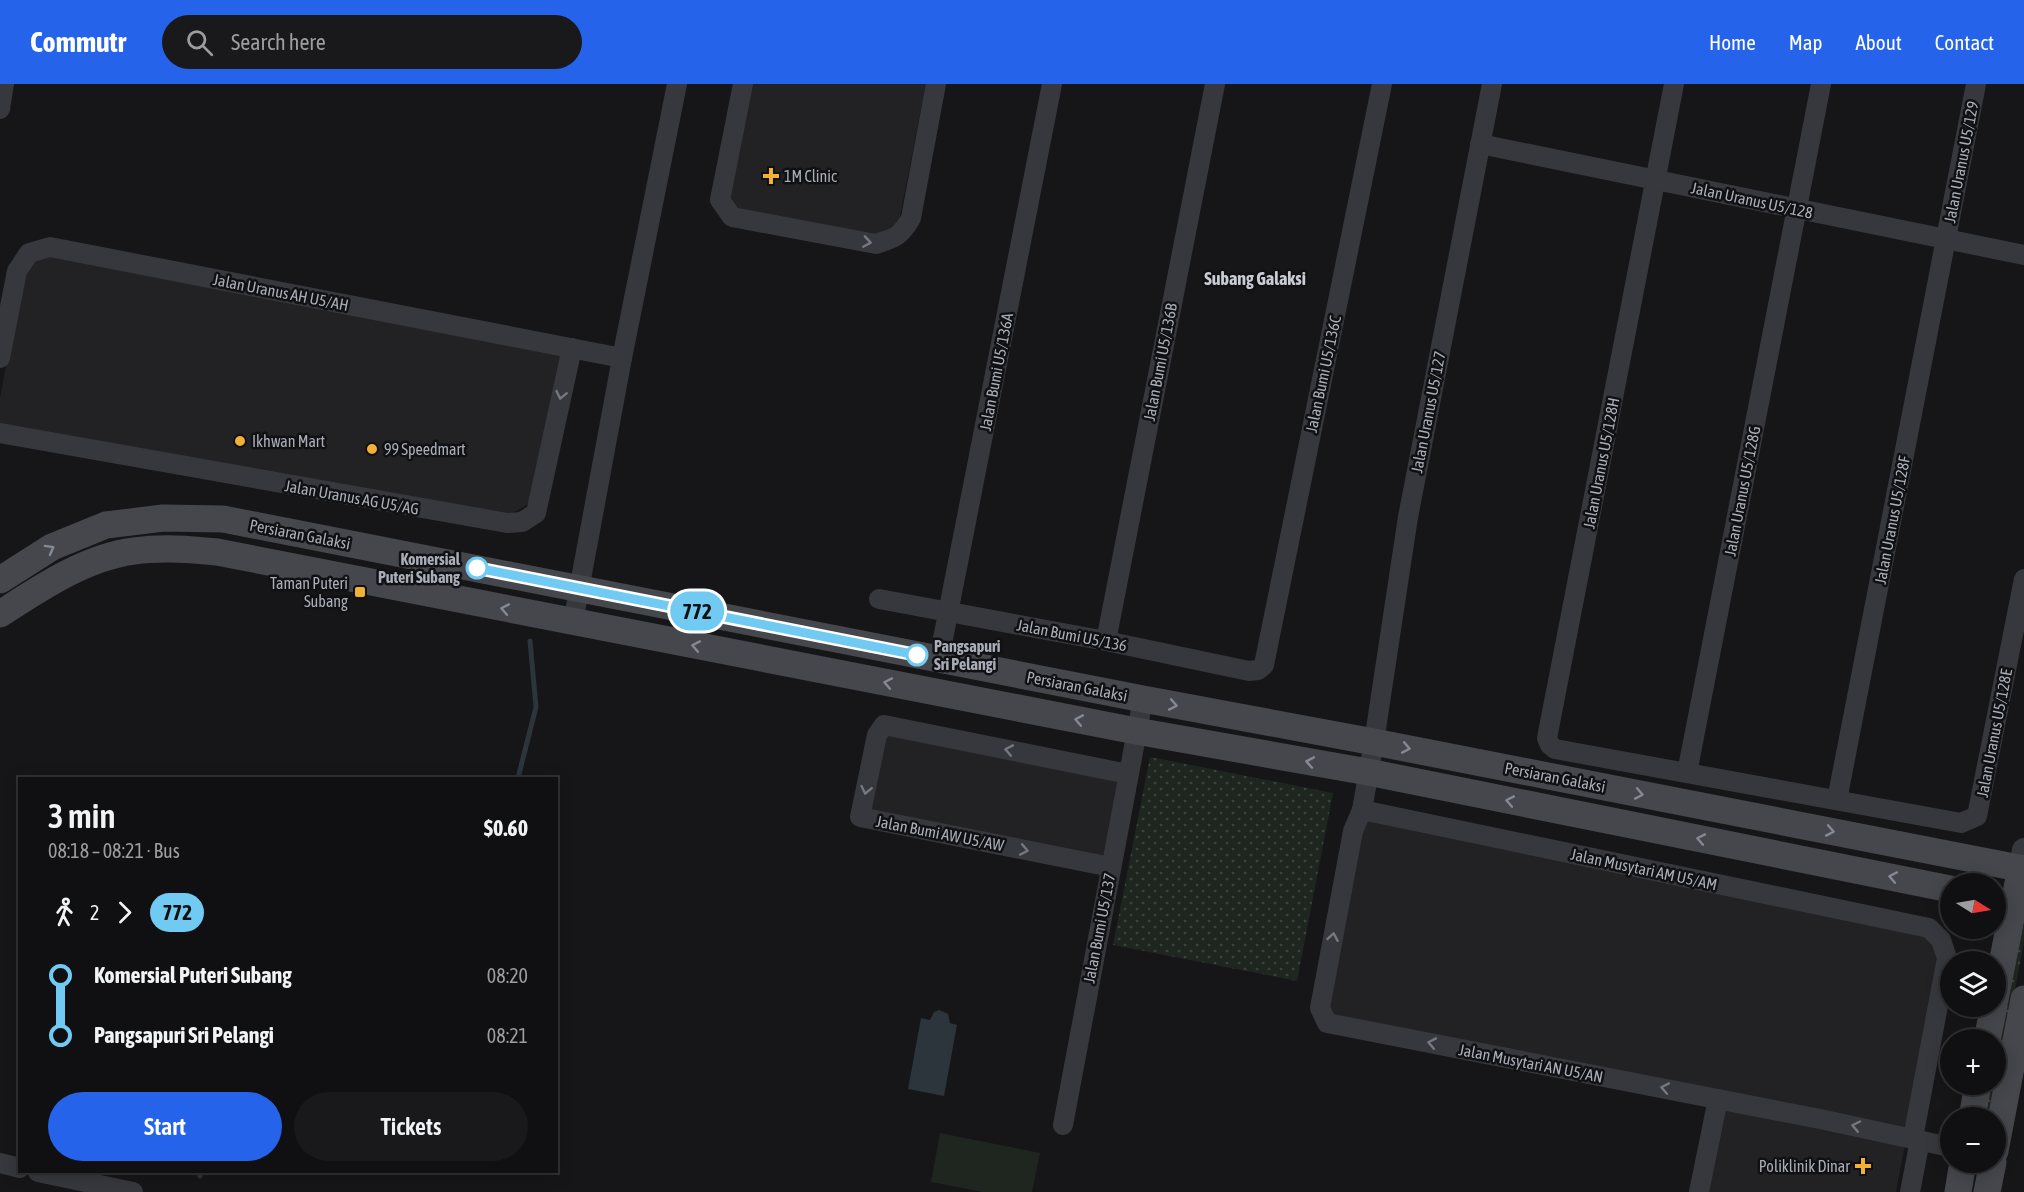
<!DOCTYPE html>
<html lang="en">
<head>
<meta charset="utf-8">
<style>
	:root { --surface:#101012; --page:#19191b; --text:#f1f3f6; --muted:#9c9d9f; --line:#303032; --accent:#2563eb }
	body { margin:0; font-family:"Asap Condensed",sans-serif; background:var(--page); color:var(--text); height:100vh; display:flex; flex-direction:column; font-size:22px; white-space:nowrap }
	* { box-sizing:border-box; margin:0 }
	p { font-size:20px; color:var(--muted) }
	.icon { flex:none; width:33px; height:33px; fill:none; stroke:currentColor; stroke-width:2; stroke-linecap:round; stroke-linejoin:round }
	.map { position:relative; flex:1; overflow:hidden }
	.panel { position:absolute; left:18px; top:693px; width:540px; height:396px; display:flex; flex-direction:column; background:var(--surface); border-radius:0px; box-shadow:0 3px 15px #0003,0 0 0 2px var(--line) }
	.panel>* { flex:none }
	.badge { padding:0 12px; border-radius:20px; font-size:21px; line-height:39px }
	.needle { width:39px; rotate:101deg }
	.fabs { position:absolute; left:1940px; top:789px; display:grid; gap:12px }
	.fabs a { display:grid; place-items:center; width:66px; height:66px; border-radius:50%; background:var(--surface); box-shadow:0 3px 15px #0003,0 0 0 2px var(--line); font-size:30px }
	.map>.badge { position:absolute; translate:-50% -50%; box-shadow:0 0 0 3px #fff }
	.legs { display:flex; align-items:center; gap:9px; height:66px; padding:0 30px; font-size:20px }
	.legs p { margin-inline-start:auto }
	.overview { display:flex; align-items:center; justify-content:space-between; height:102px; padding:0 30px }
	h1 { font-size:33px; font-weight:600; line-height:45px }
	.cta { display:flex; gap:12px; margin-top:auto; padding:12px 30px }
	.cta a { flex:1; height:69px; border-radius:36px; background:var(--accent); color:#fff; font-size:24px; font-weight:600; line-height:69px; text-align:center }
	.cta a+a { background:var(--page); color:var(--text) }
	ul { padding:0 30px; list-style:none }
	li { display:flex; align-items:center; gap:21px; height:60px; font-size:22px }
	li i { display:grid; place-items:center; width:9px; height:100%; margin:0 8px; background:currentColor }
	li i::after { content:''; width:15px; height:15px; margin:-8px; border:4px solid; border-radius:50%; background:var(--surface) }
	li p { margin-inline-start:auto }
	li:first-child i { background:linear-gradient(#0000 50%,currentColor 0) }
	li:last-child i { background:linear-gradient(currentColor 50%,#0000 0) }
	header { display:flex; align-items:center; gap:36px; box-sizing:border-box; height:84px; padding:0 30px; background:var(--accent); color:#fff }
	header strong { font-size:28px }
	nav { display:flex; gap:33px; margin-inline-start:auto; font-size:21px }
	.search { width:420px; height:54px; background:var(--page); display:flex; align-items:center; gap:15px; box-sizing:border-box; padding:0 21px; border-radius:33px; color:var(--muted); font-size:22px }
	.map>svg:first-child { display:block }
	.built { fill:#222225 }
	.grass { fill:url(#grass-dots) }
	.park { fill:#1e261f }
	.water { fill:#2c353c }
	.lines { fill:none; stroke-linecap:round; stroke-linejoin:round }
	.stream { stroke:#2c353c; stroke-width:5 }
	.minor { stroke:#37383d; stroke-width:20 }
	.tertiary { stroke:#37383d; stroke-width:24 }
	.secondary { stroke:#45474d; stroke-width:27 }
	.oneway { stroke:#757881 }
	.oneway2 { stroke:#858993 }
	.line-1-casing { stroke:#fff; stroke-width:14 }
	.line-1 { stroke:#71caf2; stroke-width:9 }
	.poi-dot { fill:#f2b134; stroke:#111113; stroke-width:2 }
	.stop-1-dot { fill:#fff; stroke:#71caf2; stroke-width:3 }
	.labels { text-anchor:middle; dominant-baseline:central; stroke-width:5; stroke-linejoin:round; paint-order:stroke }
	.street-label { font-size:16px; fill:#a8adb8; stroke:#111113 }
	.poi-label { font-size:16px; fill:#a8adb8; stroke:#111113; text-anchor:start }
	.stop-label { font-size:16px; font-weight:bold; fill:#a8adb8; stroke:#111113; text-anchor:end }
	.neighbourhood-label { font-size:18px; font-weight:bold; fill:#c9ccd4; stroke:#111113 }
</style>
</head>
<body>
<header>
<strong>Commutr</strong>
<div class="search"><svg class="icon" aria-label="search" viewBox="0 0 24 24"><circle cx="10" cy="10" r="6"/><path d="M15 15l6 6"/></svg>Search here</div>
<nav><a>Home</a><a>Map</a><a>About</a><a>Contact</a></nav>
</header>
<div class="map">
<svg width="2024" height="1108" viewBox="0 0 2024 1108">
	<defs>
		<pattern id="grass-dots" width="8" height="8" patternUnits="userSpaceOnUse" patternTransform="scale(1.5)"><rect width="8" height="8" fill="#1e261f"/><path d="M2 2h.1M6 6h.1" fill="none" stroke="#3c433d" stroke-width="1.8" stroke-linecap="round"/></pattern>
	</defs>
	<rect width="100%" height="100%" fill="#161618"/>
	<g class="built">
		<path d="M751 0H926L899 137 878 152 740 127 729 113Z"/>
		<path d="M50 170 562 270 530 419 509 431 0 342V314L23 190 33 175Z"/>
		<path d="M887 648 1121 695 1105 775 868 728Z"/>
		<path d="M1367 732 1926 849 1940 874 1896 1108H1706L1726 1011 1332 934 1327 922 1359 748Z"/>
	</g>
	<g class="grass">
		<path d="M1150 673 1333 709 1297 897 1113 861Z"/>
		<path d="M2019 842 2024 843V857L1991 1033 1983 1034 1989 1001 1995 1000V970Z"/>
	</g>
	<path class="park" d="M940 1049 1040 1069 1032 1108H983L931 1098Z"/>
	<path class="water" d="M939 926 948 930 950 939 957 941 944 1012 908 1005 921 934 930 936 934 928Z"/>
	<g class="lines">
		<g class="stream">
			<path d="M518 694 536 623 530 557"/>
			<path d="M200 1092 201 1088"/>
		</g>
		<g class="minor">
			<path d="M743 0 720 116 732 133 876 160C895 154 901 152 911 134L936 0"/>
			<path d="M1492 0 1408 433 1374 658 1362 726 1929 844 1941 856 1947 874 1913 1054"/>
			<path d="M1674 0 1547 654 1550 661 1555 665 1961 739 1977 732 2024 495"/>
			<path d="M0 25 4 0"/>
			<path d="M1480 60 2024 171"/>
			<path d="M0 274 17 187 29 169 50 163 622 274"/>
			<path d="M0 349 507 439 522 438 536 429 572 264"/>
			<path d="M879 515 1106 557 1249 587 1258 586 1264 581 1382 0"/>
			<path d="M573 538 622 274 677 0"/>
			<path d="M1106 557 1215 0"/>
			<path d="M939 575 1052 0"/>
			<path d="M1687 689 1821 0"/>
			<path d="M1837 716 1976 0"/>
			<path d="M1362 726 1353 747 1320 924 1327 939 1820 1035 1950 1063"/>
			<path d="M1111 783 860 733 877 651 884 641 1128 690"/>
			<path d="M1063 1041 1143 615"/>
			<path d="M0 1079 20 1084"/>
			<path d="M38 1088 133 1108"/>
			<path d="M1699 1108 1718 1015"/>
			<path d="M1910 1108 1920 1056"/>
		</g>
		<path class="tertiary" d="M2021 784 2024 766"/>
		<g class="secondary">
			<path d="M0 496 52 463 106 441 163 434 223 435 1143 615 1374 658 2024 785"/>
			<path d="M0 530C40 504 86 473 134 467 162 463 189 465 217 468L1136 647 1368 688 1950 805"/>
			<path d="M1995 915 2021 784"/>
			<path d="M1987 956 1994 922"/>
			<path d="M1972 1034 1978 1000"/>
			<path d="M1995 1067 2024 915"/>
			<path d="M1958 1108 1963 1078"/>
			<path d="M1987 1108 1993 1078"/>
		</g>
	</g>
	<defs><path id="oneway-chevron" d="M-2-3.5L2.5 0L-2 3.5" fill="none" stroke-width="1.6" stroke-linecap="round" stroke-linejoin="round" transform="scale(1.5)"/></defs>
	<g class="oneway">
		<use href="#oneway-chevron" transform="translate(867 158) rotate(9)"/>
		<use href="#oneway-chevron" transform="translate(561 311) rotate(102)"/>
		<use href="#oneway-chevron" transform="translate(1009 666) rotate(-169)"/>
		<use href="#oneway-chevron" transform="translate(866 706) rotate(102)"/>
		<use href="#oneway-chevron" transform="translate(1024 766) rotate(11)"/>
		<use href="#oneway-chevron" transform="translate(1333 853) rotate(-80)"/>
		<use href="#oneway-chevron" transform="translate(1432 959) rotate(-169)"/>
		<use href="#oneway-chevron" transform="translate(1665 1004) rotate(-169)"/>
		<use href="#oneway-chevron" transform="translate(1856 1042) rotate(-168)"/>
	</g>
	<g class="oneway2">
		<use href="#oneway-chevron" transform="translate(50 465) rotate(-29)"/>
		<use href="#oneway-chevron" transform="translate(505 525) rotate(-169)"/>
		<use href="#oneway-chevron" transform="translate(696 562) rotate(-169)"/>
		<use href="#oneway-chevron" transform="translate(888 599) rotate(-169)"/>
		<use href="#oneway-chevron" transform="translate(1173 621) rotate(11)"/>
		<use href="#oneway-chevron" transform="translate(1079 636) rotate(-169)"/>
		<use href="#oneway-chevron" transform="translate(1406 664) rotate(11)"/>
		<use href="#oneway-chevron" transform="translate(1310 678) rotate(-170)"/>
		<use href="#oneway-chevron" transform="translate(1639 710) rotate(11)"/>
		<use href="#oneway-chevron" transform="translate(1510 717) rotate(-169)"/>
		<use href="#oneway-chevron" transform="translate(1830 747) rotate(11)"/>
		<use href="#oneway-chevron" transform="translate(1701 755) rotate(-169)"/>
		<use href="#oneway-chevron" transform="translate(1893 793) rotate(-169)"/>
	</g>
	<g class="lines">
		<defs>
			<path id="line-1" d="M477 484 917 571"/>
		</defs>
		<use href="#line-1" class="line-1-casing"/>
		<use href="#line-1" class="line-1"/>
	</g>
	<g class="poi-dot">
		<path d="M768 83h6v6h6v6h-6v6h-6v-6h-6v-6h6z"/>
		<circle cx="240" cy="357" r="6"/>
		<circle cx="372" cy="365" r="6"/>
		<rect x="354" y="502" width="12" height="12" rx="3"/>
		<path d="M1860 1073h6v6h6v6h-6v6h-6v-6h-6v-6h6z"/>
	</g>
	<g class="stop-1-dot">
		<circle cx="477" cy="484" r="10"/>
		<circle cx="917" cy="571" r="10"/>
	</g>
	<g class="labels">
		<g class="street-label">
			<text transform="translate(1961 78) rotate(-79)">Jalan Uranus U5/129</text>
			<text transform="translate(1752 116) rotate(12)">Jalan Uranus U5/128</text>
			<text transform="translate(281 208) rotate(11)">Jalan Uranus AH U5/AH</text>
			<text transform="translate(1160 278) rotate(-79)">Jalan Bumi U5/136B</text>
			<text transform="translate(996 288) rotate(-79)">Jalan Bumi U5/136A</text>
			<text transform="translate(1323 290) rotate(-78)">Jalan Bumi U5/136C</text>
			<text transform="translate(1428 328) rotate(-79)">Jalan Uranus U5/127</text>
			<text transform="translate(1601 379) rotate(-79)">Jalan Uranus U5/128H</text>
			<text transform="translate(1742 407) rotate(-79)">Jalan Uranus U5/128G</text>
			<text transform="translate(352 413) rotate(10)">Jalan Uranus AG U5/AG</text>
			<text transform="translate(1892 436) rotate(-79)">Jalan Uranus U5/128F</text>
			<text transform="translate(300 450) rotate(11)">Persiaran Galaksi</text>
			<text transform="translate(1072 551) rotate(11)">Jalan Bumi U5/136</text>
			<text transform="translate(1077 602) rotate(11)">Persiaran Galaksi</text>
			<text transform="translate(1994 649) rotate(-79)">Jalan Uranus U5/128E</text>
			<text transform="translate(1555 693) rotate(11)">Persiaran Galaksi</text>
			<text transform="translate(940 749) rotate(11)">Jalan Bumi AW U5/AW</text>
			<text transform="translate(1644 785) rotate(12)">Jalan Musytari AM U5/AM</text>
			<text transform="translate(1099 844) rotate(-79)">Jalan Bumi U5/137</text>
			<text transform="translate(1531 979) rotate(11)">Jalan Musytari AN U5/AN</text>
		</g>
		<g class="poi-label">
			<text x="784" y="92">1M Clinic</text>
			<text x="252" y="357">Ikhwan Mart</text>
			<text x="384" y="365">99 Speedmart</text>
			<text x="348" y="499" text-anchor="end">Taman Puteri<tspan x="348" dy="18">Subang</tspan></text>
			<text x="1850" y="1082" text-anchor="end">Poliklinik Dinar</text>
		</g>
		<g class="stop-label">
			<text x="460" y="475">Komersial<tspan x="460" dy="18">Puteri Subang</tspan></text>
			<text x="934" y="562" text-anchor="start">Pangsapuri<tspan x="934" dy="18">Sri Pelangi</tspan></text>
		</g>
		<g class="neighbourhood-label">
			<text x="1255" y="194">Subang Galaksi</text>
		</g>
	</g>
</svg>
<div class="fabs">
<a><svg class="needle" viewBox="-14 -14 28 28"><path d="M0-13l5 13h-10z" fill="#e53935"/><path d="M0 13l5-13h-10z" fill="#9c9d9f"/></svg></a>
<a><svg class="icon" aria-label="layers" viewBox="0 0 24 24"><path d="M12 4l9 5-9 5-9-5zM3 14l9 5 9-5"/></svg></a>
<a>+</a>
<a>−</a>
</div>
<b class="badge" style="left:697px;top:527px;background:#71caf2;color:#111">772</b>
<section class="panel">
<div class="overview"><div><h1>3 min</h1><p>08:18 – 08:21 · Bus</p></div><b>$0.60</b></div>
<div class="legs"><svg class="icon" aria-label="walk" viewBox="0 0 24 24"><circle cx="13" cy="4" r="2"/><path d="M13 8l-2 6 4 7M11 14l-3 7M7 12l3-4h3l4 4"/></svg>2<svg class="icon" aria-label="forward" viewBox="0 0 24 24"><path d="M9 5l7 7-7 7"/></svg><b class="badge" style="background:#71caf2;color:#111">772</b></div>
<ul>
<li><i style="color:#71caf2"></i><b>Komersial Puteri Subang</b><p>08:20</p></li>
<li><i style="color:#71caf2"></i><b>Pangsapuri Sri Pelangi</b><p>08:21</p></li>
</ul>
<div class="cta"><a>Start</a><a>Tickets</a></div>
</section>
</div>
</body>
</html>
